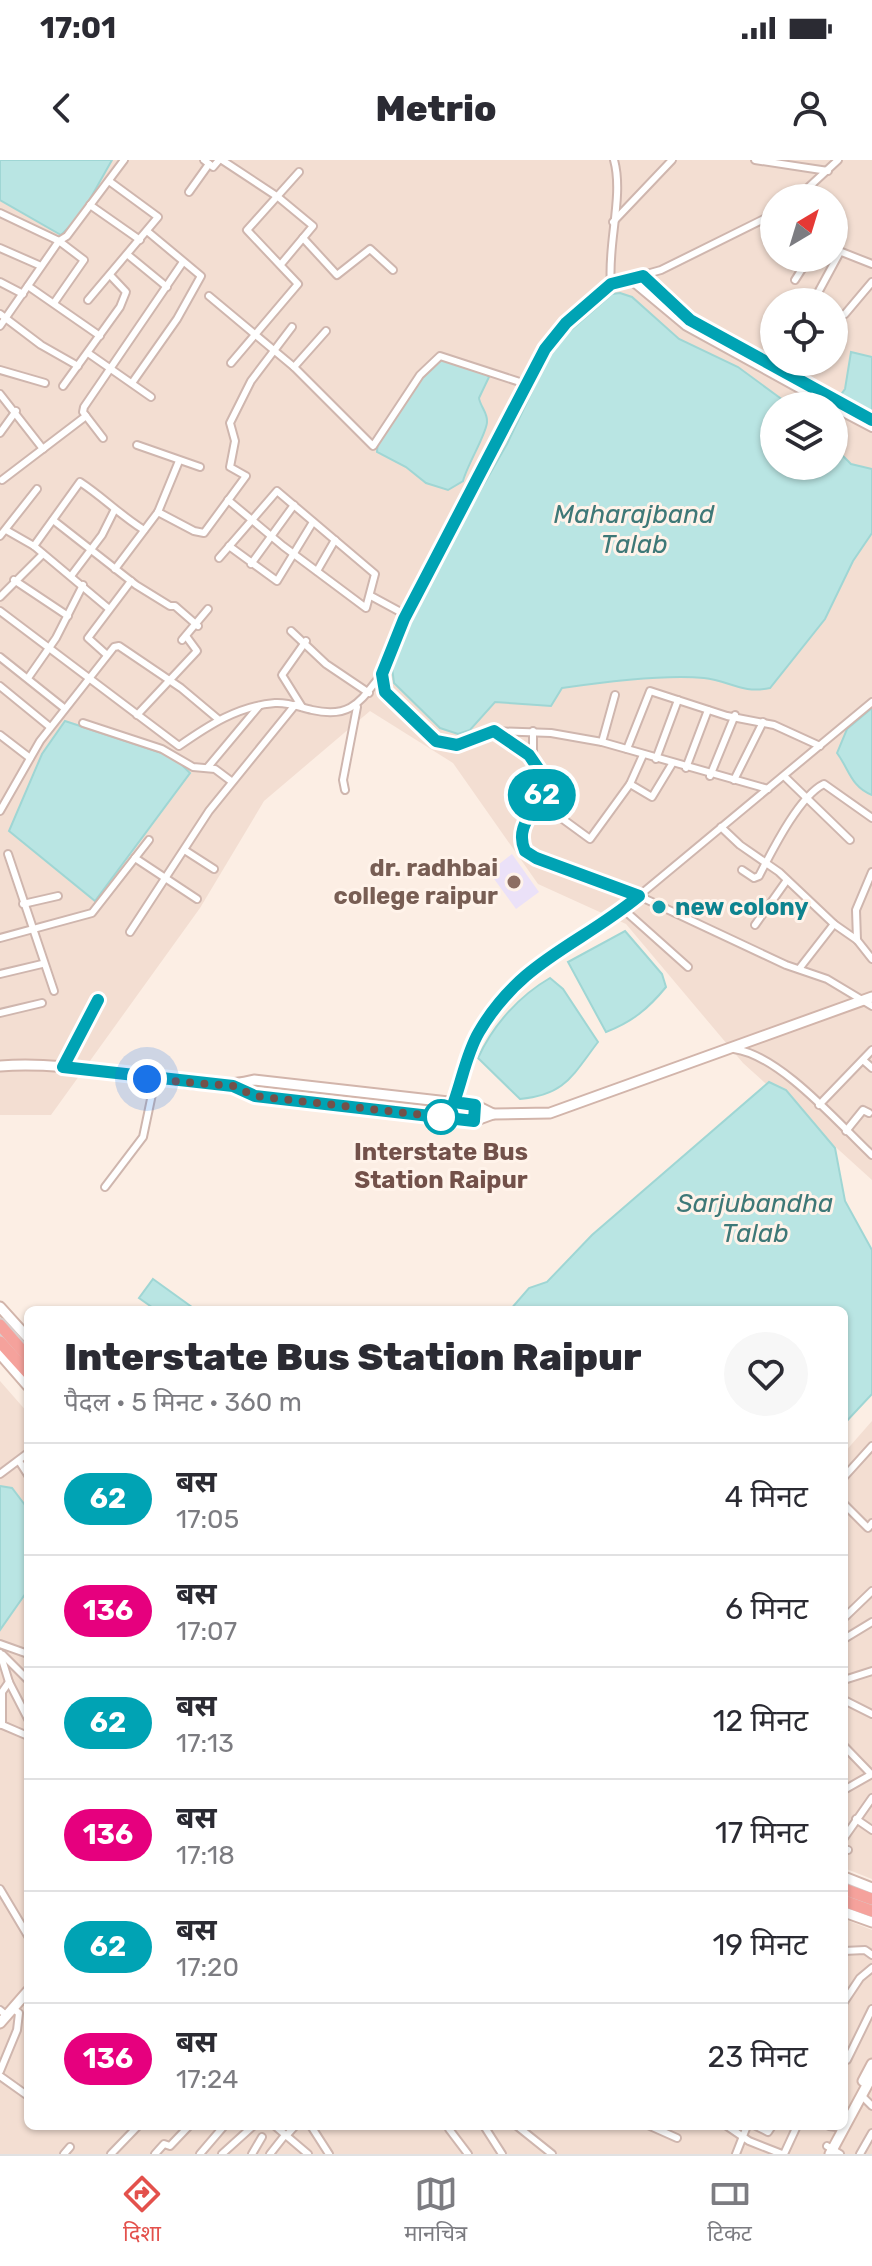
<!DOCTYPE html>
<html lang="hi">
<head>
<meta charset="utf-8">
<style>
	:root { --surface:#fff; --page:#f7f7f7; --text:#2b2b33; --muted:#7c7c81; --line:#e1e1e2; --accent:#e3514c }
	body { margin:0; font-family:Rubik,"Noto Sans Devanagari",sans-serif; background:var(--page); color:var(--text); height:100vh; display:flex; flex-direction:column; font-size:30px; white-space:nowrap }
	* { box-sizing:border-box; margin:0 }
	p { font-size:26px; color:var(--muted) }
	.icon { flex:none; width:44px; height:44px; fill:none; stroke:currentColor; stroke-width:2; stroke-linecap:round; stroke-linejoin:round }
	.map { position:relative; flex:1; overflow:hidden }
	.panel { position:absolute; left:24px; top:1146px; width:824px; height:824px; display:flex; flex-direction:column; background:var(--surface); border-radius:12px; box-shadow:0 2px 6px #0004 }
	.panel>* { flex:none }
	.badge { padding:0 16px; border-radius:26px; font-size:28px; line-height:52px }
	.needle { width:52px; rotate:38deg }
	.tools { position:absolute; left:760px; top:24px; display:grid; gap:16px }
	.tools a { display:grid; place-items:center; width:88px; height:88px; border-radius:50%; background:var(--surface); box-shadow:0 2px 6px #0004; font-size:40px }
	.you { position:absolute; width:40px; height:40px; margin:-20px; border:6px solid #fff; border-radius:50%; background:#1a73e8; box-shadow:0 0 0 12px #1a73e833 }
	.map>.badge { position:absolute; translate:-50% -50%; box-shadow:0 0 0 4px #fff }
	.round { display:grid; place-items:center; flex:none; width:84px; height:84px; border-radius:42px; background:var(--page) }
	.head { display:flex; align-items:center; justify-content:space-between; height:136px; padding:0 40px }
	h1 { font-size:38px; font-weight:800; line-height:60px }
	ul { padding:0; list-style:none }
	li { display:flex; align-items:center; gap:24px; height:112px; padding:0 40px; border-top:2px solid var(--line) }
	li div { flex:1 }
	li b { display:block; font-size:30px }
	li em { font-style:normal }
	li .badge { min-width:88px; font-weight:700; text-align:center }
	.status { display:flex; justify-content:space-between; align-items:center; height:56px; padding:0 40px; background:var(--surface); direction:ltr }
	.status svg { height:22px; fill:currentColor }
	header { display:flex; justify-content:space-between; align-items:center; height:104px; padding:0 40px; background:var(--surface); font-size:36px; font-weight:800 }
	.menu { display:flex; justify-content:space-around; align-items:center; height:112px; border-top:2px solid var(--line); background:var(--surface); font-size:22px; color:var(--muted) }
	.menu a { display:grid; justify-items:center; gap:4px }
	.menu .current { color:var(--accent) }
	.map>svg:first-child { display:block }
	.residential { fill:#f3ded2; fill-rule:evenodd }
	.education { fill:#ebe1f8 }
	.water { fill:#b9e5e3; stroke:#9fd6d4; stroke-width:2 }
	.lines { fill:none; stroke-linecap:round; stroke-linejoin:round }
	.street-casing { stroke:#cfb6ae; stroke-width:10 }
	.secondary-casing { stroke:#d2b5ab; stroke-width:13 }
	.highway-casing { stroke:#d8cecc; stroke-width:15 }
	.street { stroke:#fff; stroke-width:6 }
	.secondary { stroke:#fff; stroke-width:9 }
	.highway { stroke:#f5a29c; stroke-width:11 }
	.line-casing { stroke:#fff; stroke-width:18 }
	.line { stroke:#00a3b4; stroke-width:12 }
	.walk { stroke:#73514a; stroke-width:8; stroke-dasharray:0 14.4 }
	.education-dot { fill:#8d6e63; stroke:#fff3ea; stroke-width:3 }
	.culture-dot { fill:#0f9aa8; stroke:#fff3ea; stroke-width:3 }
	.stop-dot { fill:#fff; stroke:#00a3b4; stroke-width:4 }
	.labels { text-anchor:middle; dominant-baseline:central; stroke-width:6; stroke-linejoin:round; paint-order:stroke }
	.education-label { font-size:24px; font-weight:bold; fill:#785e54; stroke:#fff3ea; text-anchor:end }
	.culture-label { font-size:24px; font-weight:bold; fill:#0d838f; stroke:#fff3ea; text-anchor:start }
	.stop-label { font-size:24px; font-weight:bold; fill:#73514a; stroke:#fff3ea }
	.water-label { font-size:26px; font-style:italic; fill:#3e7877; stroke:#fff3ea }
</style>
</head>
<body>
<div class="status"><b>17:01</b><svg viewBox="0 0 49 12"><path d="M0 12V9h3v3zM5 12V6h3v6zM10 12V3h3v9zM15 12V0h3v12zM26 1h20v11H26zM47 4h2v5h-2z"/></svg></div>
<header><svg class="icon" aria-label="back" viewBox="0 0 24 24"><path d="M15 5l-7 7 7 7"/></svg>Metrio<svg class="icon" aria-label="person" viewBox="0 0 24 24"><circle cx="12" cy="8" r="4"/><path d="M4 21q1-7 8-7t8 7"/></svg></header>
<div class="map">
<svg width="872" height="1994" viewBox="0 0 872 1994">
	<rect width="100%" height="100%" fill="#fceee4"/>
	<g class="residential">
		<path d="M0 0H872V1020L743 903 626 764 538 724 453 603 370 551 264 641 200 748 51 955H0ZM774 38H834V98H774ZM774 142H834V202H774ZM774 246H834V306H774Z"/>
		<path d="M0 1221 28 1253V1966H844V1759L872 1770V1994H0Z"/>
		<path d="M872 1261V1719L844 1708V1293Z"/>
	</g>
	<path class="education" d="M512 694 539 732 516 749 489 712Z"/>
	<g class="water">
		<path d="M0 0H112L81 55 61 75 0 40Z"/>
		<path d="M620 133 632 137 679 179 738 207 791 246H774V306H834V287L851 304 872 309V373L853 401 825 459 770 528C742 534 730 521 704 518 663 514 603 522 562 528L551 546 495 542 470 570 458 574 440 568 394 523 391 500 416 442 507 284 554 185 612 134Z"/>
		<path d="M851 192 872 197V254L833 245 845 229Z"/>
		<path d="M444 199 480 209 489 217 479 238C480 246 488 253 487 262 487 273 467 305 463 321L448 330 426 323 406 307 377 292 378 278 390 254 399 253C413 230 419 213 444 199Z"/>
		<path d="M872 548V635C851 627 849 609 837 593L847 569Z"/>
		<path d="M65 561 174 597 190 613 95 741 9 671 42 594Z"/>
		<path d="M625 771 662 814 666 827C648 849 632 862 606 872L568 802Z"/>
		<path d="M550 818 563 829 598 882C572 916 565 935 520 939L478 898C493 865 519 836 550 818Z"/>
		<path d="M769 922 786 930 835 988 845 1041 872 1090V1234L844 1264V1150H510L529 1128 547 1122 592 1075Z"/>
		<path d="M153 1119 196 1150H156L139 1138Z"/>
		<path d="M0 1326 12 1328 28 1349V1430L0 1470Z"/>
	</g>
	<g class="lines">
		<defs>
			<g id="street">
				<path d="M204 0 213 7 219 0"/>
				<path d="M222 0 278 37 313 66 282 103"/>
				<path d="M614 0C624 36 607 85 611 124L566 163 545 189 404 459 382 514 385 532 431 578 445 584 465 583 489 571 551 573 602 582 768 629"/>
				<path d="M755 0 828 11"/>
				<path d="M189 32 209 4"/>
				<path d="M797 38 838 0"/>
				<path d="M90 45 140 80"/>
				<path d="M0 53 59 81 67 76 124 0"/>
				<path d="M613 62 672 0"/>
				<path d="M303 78 337 115 370 89 393 110"/>
				<path d="M0 88 41 106"/>
				<path d="M834 89 872 104"/>
				<path d="M128 95 167 127"/>
				<path d="M643 116 690 160 872 260"/>
				<path d="M795 120 809 98"/>
				<path d="M631 121 685 166 830 246"/>
				<path d="M0 122 23 134"/>
				<path d="M611 124 661 110 774 54"/>
				<path d="M28 126 100 176"/>
				<path d="M209 136 294 207"/>
				<path d="M88 140 158 57 109 21"/>
				<path d="M813 142 840 92"/>
				<path d="M0 154 41 185 78 206"/>
				<path d="M845 154 872 122"/>
				<path d="M0 166 59 81 84 100 54 143"/>
				<path d="M326 171 294 207 373 286 420 215 440 196 526 224"/>
				<path d="M88 193 151 237"/>
				<path d="M231 203 298 124 247 70 299 12"/>
				<path d="M0 210 45 223"/>
				<path d="M132 223 177 159 201 116 147 71"/>
				<path d="M63 226 120 147 126 132 110 115"/>
				<path d="M0 234 43 289"/>
				<path d="M834 248 872 268"/>
				<path d="M0 273 16 251"/>
				<path d="M103 278 83 252 84 247 183 102"/>
				<path d="M137 285 200 307"/>
				<path d="M2 320 86 256"/>
				<path d="M158 352 179 301"/>
				<path d="M53 360 136 425 170 446H175L198 466"/>
				<path d="M6 370 34 386 108 448"/>
				<path d="M0 376 37 329"/>
				<path d="M34 386 80 322C103 337 120 355 144 370"/>
				<path d="M229 386 277 421 313 362"/>
				<path d="M219 398 277 331 375 414 366 448 283 386C265 371 247 356 228 340"/>
				<path d="M251 404 294 345"/>
				<path d="M115 409 158 352 194 371 204 373 246 316 230 307 235 281 230 263 251 221 292 167"/>
				<path d="M317 411 335 380"/>
				<path d="M71 416 102 375 114 351"/>
				<path d="M14 420 68 456"/>
				<path d="M371 436 406 455"/>
				<path d="M0 437 43 394"/>
				<path d="M0 451 179 586C209 565 238 546 275 543 288 542 299 547 312 550 352 559 360 541 382 514"/>
				<path d="M291 471 326 504 369 533"/>
				<path d="M182 480 208 449"/>
				<path d="M107 495 88 478 131 421"/>
				<path d="M0 497 64 548"/>
				<path d="M28 518 56 478 83 425"/>
				<path d="M0 526 50 567"/>
				<path d="M302 547 282 515 306 481"/>
				<path d="M137 555 197 491 186 476"/>
				<path d="M83 563 162 589 193 607 215 609 231 621"/>
				<path d="M533 571V602L546 620C544 646 506 669 529 694L639 736 786 805 827 819 872 846"/>
				<path d="M499 574 531 598"/>
				<path d="M0 575 30 598"/>
				<path d="M602 582 615 535"/>
				<path d="M627 589 650 531 727 556 774 565 820 586"/>
				<path d="M656 599 678 540"/>
				<path d="M208 607 259 546"/>
				<path d="M686 608 708 550"/>
				<path d="M710 616 735 555"/>
				<path d="M784 616 850 680"/>
				<path d="M734 620 763 562"/>
				<path d="M630 624 652 637 672 604"/>
				<path d="M345 630 343 620 357 547"/>
				<path d="M538 641 590 679 630 624 643 595"/>
				<path d="M0 651 40 581 114 487 119 486 181 528 218 559"/>
				<path d="M721 667 740 685 779 712 834 764 857 780 872 799"/>
				<path d="M186 691 214 709"/>
				<path d="M8 694 54 831"/>
				<path d="M135 698 197 739"/>
				<path d="M742 710 754 718 759 716C772 691 799 636 824 624L872 658"/>
				<path d="M23 744 58 736"/>
				<path d="M623 749 688 807"/>
				<path d="M755 765 787 720"/>
				<path d="M130 772 209 651 295 545"/>
				<path d="M0 778 92 753 149 680"/>
				<path d="M857 780 856 750 872 712"/>
				<path d="M799 809 834 764"/>
				<path d="M0 814 42 804"/>
				<path d="M0 853 42 843"/>
				<path d="M734 889C780 895 839 964 872 995"/>
				<path d="M863 900 872 908"/>
				<path d="M63 907 98 840"/>
				<path d="M454 942 477 874 530 809 623 749 872 542"/>
				<path d="M819 945 872 890"/>
				<path d="M846 971 863 950 869 953"/>
				<path d="M105 1027 143 977 155 920"/>
				<path d="M19 1301 28 1315"/>
				<path d="M0 1314 28 1293"/>
				<path d="M844 1317 872 1286"/>
				<path d="M844 1344 868 1368 872 1363"/>
				<path d="M844 1458 872 1431"/>
				<path d="M844 1479 872 1462"/>
				<path d="M0 1484 28 1494"/>
				<path d="M0 1493 9 1522 28 1559"/>
				<path d="M3 1495 28 1520"/>
				<path d="M844 1520 872 1511"/>
				<path d="M844 1540 872 1554"/>
				<path d="M0 1564 28 1576"/>
				<path d="M2 1565V1532L9 1522"/>
				<path d="M844 1586 871 1614"/>
				<path d="M844 1630 872 1614"/>
				<path d="M856 1659 872 1670"/>
				<path d="M844 1678 872 1638"/>
				<path d="M844 1689 848 1690"/>
				<path d="M0 1729 28 1776"/>
				<path d="M844 1791 865 1790 872 1795"/>
				<path d="M844 1842 860 1818 872 1808"/>
				<path d="M0 1850 6 1855"/>
				<path d="M844 1899 847 1900 872 1849"/>
				<path d="M0 1911 17 1870 19 1853 12 1848"/>
				<path d="M0 1916 28 1936"/>
				<path d="M861 1935 872 1946"/>
				<path d="M275 1966 308 1994"/>
				<path d="M311 1966 329 1994"/>
				<path d="M484 1966 502 1994"/>
				<path d="M517 1966 552 1994"/>
				<path d="M650 1966 677 1978"/>
				<path d="M727 1966 749 1981 782 1994"/>
				<path d="M756 1966 768 1972 772 1966"/>
				<path d="M829 1966 844 1968"/>
				<path d="M449 1969 468 1994"/>
				<path d="M286 1976 295 1966"/>
				<path d="M827 1986 840 1994"/>
				<path d="M64 1994 70 1987"/>
				<path d="M111 1994 138 1966"/>
				<path d="M155 1994 164 1984 170 1986 189 1966"/>
				<path d="M200 1994 224 1966"/>
				<path d="M222 1994 253 1966"/>
				<path d="M252 1994 262 1977"/>
				<path d="M270 1994 285 1975"/>
				<path d="M736 1994 747 1966"/>
				<path d="M784 1994 797 1966"/>
				<path d="M860 1994 872 1973"/>
			</g>
			<g id="secondary">
				<path d="M0 906C41 903 83 908 124 914 167 920 211 931 254 920L475 945 493 954"/>
				<path d="M233 926 255 936 474 961 493 954 550 953 872 837"/>
				<path d="M0 1147 28 1178"/>
				<path d="M0 1194 28 1226"/>
				<path d="M844 1717 872 1728"/>
				<path d="M844 1752 872 1762"/>
				<path d="M0 1863 28 1831"/>
				<path d="M863 1921 872 1904"/>
				<path d="M830 1994 872 1916"/>
			</g>
			<g id="highway">
				<path d="M0 1165 28 1197"/>
				<path d="M0 1182 28 1213"/>
				<path d="M844 1729 872 1739"/>
				<path d="M844 1741 872 1751"/>
			</g>
		</defs>
		<use href="#street" class="street-casing"/>
		<use href="#secondary" class="secondary-casing"/>
		<use href="#highway" class="highway-casing"/>
		<use href="#street" class="street"/>
		<use href="#secondary" class="secondary"/>
		<use href="#highway" class="highway"/>
	</g>
	<g class="lines">
		<defs>
			<path id="line" d="M98 840 63 907 233 926 255 936 474 961 475 945 454 942C462 920 467 892 479 872 521 800 580 785 639 736L536 698 525 691C512 662 544 646 546 620L529 595 494 571 457 585 436 581 385 532 382 514 404 459 545 189 566 163 611 124 643 116 690 160 872 260"/>
		</defs>
		<use href="#line" class="line-casing"/>
		<use href="#line" class="line"/>
		<path class="walk" d="M147 919 233 926 255 936 441 957"/>
	</g>
	<circle class="education-dot" cx="514" cy="722" r="8"/>
	<circle class="culture-dot" cx="659" cy="747" r="8"/>
	<circle class="stop-dot" cx="441" cy="957" r="16"/>
	<g class="labels">
		<g class="education-label">
			<text x="498" y="708">dr. radhbai<tspan x="498" dy="28">college raipur</tspan></text>
		</g>
		<g class="culture-label">
			<text x="675" y="747">new colony</text>
		</g>
		<g class="stop-label">
			<text x="441" y="992">Interstate Bus<tspan x="441" dy="28">Station Raipur</tspan></text>
		</g>
		<g class="water-label">
			<text x="634" y="354">Maharajband<tspan x="634" dy="30">Talab</tspan></text>
			<text x="755" y="1043">Sarjubandha<tspan x="755" dy="30">Talab</tspan></text>
		</g>
	</g>
</svg>
<div class="tools">
<a><svg class="needle" viewBox="-14 -14 28 28"><path d="M0-13l5 13h-10z" fill="#e53935"/><path d="M0 13l5-13h-10z" fill="#7c7c81"/></svg></a>
<a><svg class="icon" aria-label="locate" viewBox="0 0 24 24"><circle cx="12" cy="12" r="6"/><path d="M12 2v4M12 18v4M2 12h4M18 12h4"/></svg></a>
<a><svg class="icon" aria-label="layers" viewBox="0 0 24 24"><path d="M12 4l9 5-9 5-9-5zM3 14l9 5 9-5"/></svg></a>
</div>
<div class="you" style="left:147px;top:919px"></div>
<b class="badge" style="left:542px;top:635px;background:#00a3b4;color:#fff">62</b>
<section class="panel">
<div class="head"><div><h1>Interstate Bus Station Raipur</h1><p>पैदल · 5 मिनट · 360 m</p></div><a class="round"><svg class="icon" aria-label="heart" viewBox="0 0 24 24"><path d="M12 20l-8-8c-3-5 5-10 8-4 3-6 11-1 8 4z"/></svg></a></div>
<ul>
<li><span class="badge" style="background:#00a3b4;color:#fff">62</span><div><b>बस</b><p>17:05</p></div><em>4 मिनट</em></li>
<li><span class="badge" style="background:#e6007e;color:#fff">136</span><div><b>बस</b><p>17:07</p></div><em>6 मिनट</em></li>
<li><span class="badge" style="background:#00a3b4;color:#fff">62</span><div><b>बस</b><p>17:13</p></div><em>12 मिनट</em></li>
<li><span class="badge" style="background:#e6007e;color:#fff">136</span><div><b>बस</b><p>17:18</p></div><em>17 मिनट</em></li>
<li><span class="badge" style="background:#00a3b4;color:#fff">62</span><div><b>बस</b><p>17:20</p></div><em>19 मिनट</em></li>
<li><span class="badge" style="background:#e6007e;color:#fff">136</span><div><b>बस</b><p>17:24</p></div><em>23 मिनट</em></li>
</ul>
</section>
</div>
<nav class="menu">
<a class="current"><svg class="icon" aria-label="directions" viewBox="0 0 24 24"><path d="M12 3l9 9-9 9-9-9zM9 14v-3h6M13 9l2 2-2 2"/></svg>दिशा</a>
<a><svg class="icon" aria-label="map" viewBox="0 0 24 24"><path d="M3 6l6-2 6 2 6-2v14l-6 2-6-2-6 2zM9 4v14M15 6v14"/></svg>मानचित्र</a>
<a><svg class="icon" aria-label="tickets" viewBox="0 0 24 24"><path d="M3 7h18v10H3zM15 7v10"/></svg>टिकट</a>
</nav>
</body>
</html>
